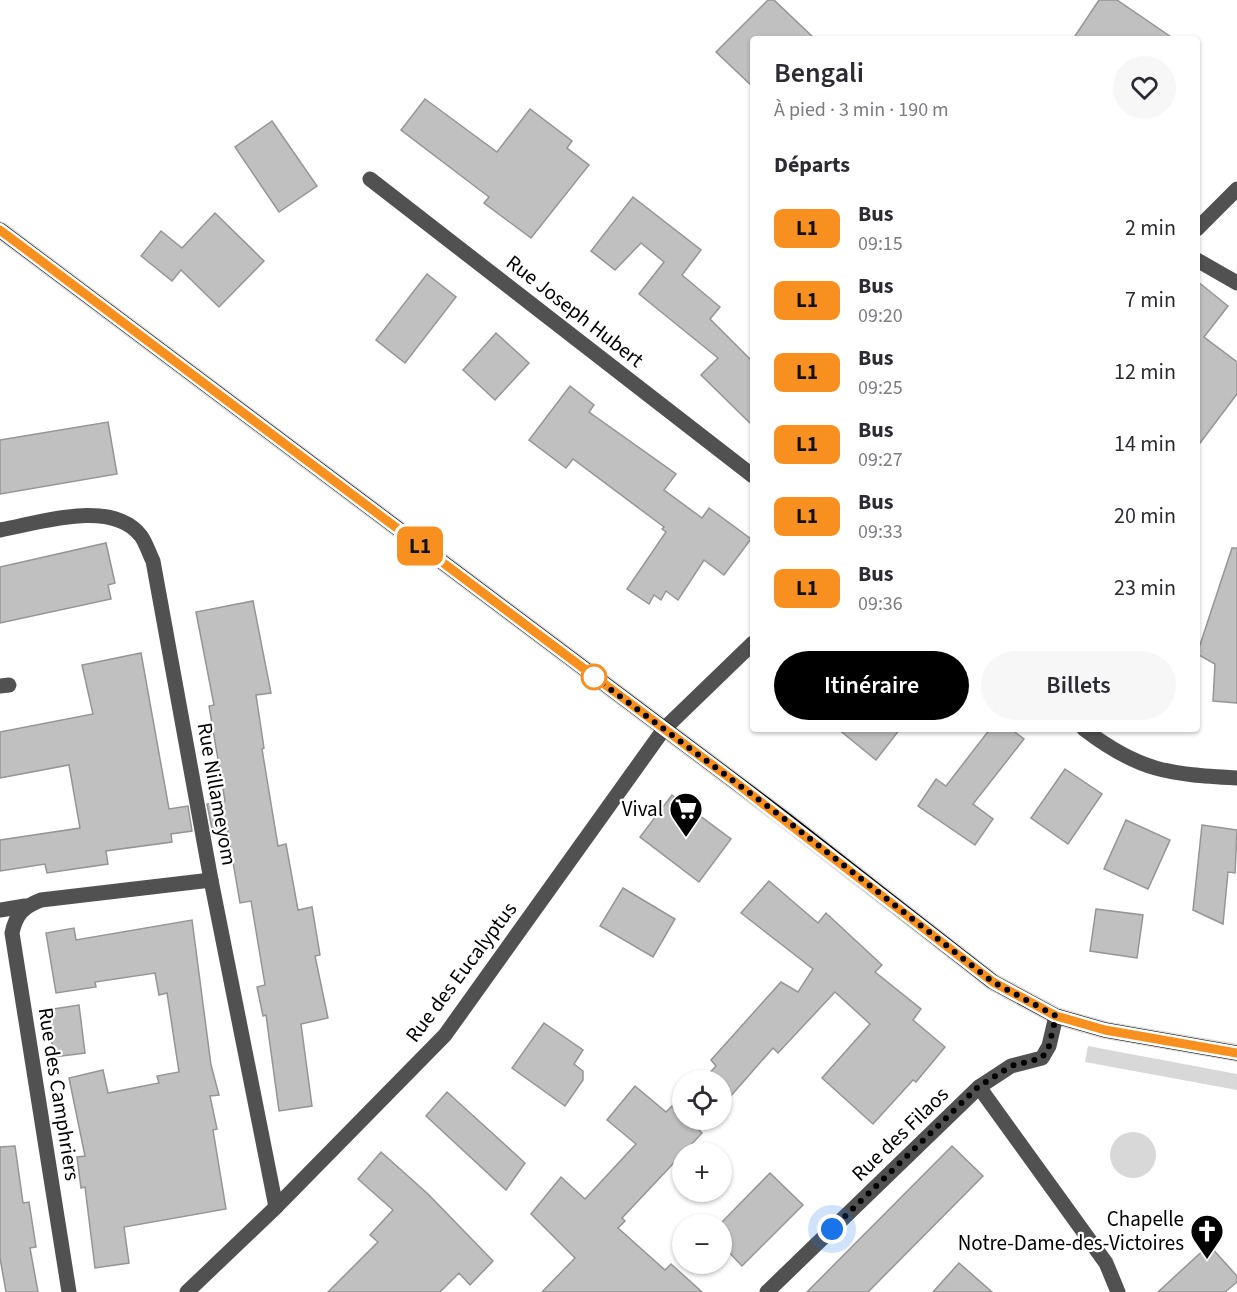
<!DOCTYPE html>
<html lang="fr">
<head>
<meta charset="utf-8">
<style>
	:root { --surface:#fff; --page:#f7f7f7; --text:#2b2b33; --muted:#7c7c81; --accent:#000 }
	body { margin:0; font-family:"Source Sans 3",sans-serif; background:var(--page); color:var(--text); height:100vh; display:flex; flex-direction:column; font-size:22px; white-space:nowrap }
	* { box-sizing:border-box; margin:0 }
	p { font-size:20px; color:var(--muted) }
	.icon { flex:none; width:33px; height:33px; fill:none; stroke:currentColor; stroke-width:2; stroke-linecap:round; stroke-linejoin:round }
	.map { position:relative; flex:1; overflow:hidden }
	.panel { position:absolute; left:750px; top:36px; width:450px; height:696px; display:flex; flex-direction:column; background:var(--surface); border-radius:6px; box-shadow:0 2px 4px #0004 }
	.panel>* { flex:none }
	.badge { padding:0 12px; border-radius:9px; font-size:21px; line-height:39px }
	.buttons { position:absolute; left:672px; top:1070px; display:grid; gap:12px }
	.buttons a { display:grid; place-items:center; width:60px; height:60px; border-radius:50%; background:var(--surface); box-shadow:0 2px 4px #0004; font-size:30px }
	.you { position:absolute; width:30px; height:30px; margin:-15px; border:4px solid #fff; border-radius:50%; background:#1a73e8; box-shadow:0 0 0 9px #1a73e833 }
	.map>.badge { position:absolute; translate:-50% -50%; box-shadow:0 0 0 3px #fff }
	h2 { padding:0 24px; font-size:22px; line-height:54px }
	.round { display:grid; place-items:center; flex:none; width:63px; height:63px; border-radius:32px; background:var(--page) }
	.head { display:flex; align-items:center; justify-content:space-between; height:102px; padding:0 24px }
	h1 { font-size:28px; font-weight:600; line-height:45px }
	.action { display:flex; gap:12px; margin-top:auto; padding:12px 24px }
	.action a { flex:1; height:69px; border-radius:36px; background:var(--accent); color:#fff; font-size:24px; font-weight:600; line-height:69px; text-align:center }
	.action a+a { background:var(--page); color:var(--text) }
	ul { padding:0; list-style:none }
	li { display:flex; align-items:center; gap:18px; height:72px; padding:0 24px }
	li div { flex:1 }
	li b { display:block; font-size:22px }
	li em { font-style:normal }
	li .badge { min-width:66px; font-weight:700; text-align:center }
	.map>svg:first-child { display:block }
	.green { fill:#d8d8d8 }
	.building { fill:#c0c0c0; stroke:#959595; stroke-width:1.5 }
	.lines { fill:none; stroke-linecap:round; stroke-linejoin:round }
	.major-casing { stroke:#dbdbdb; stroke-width:18 }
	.minor { stroke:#515151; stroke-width:15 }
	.major { stroke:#000; stroke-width:15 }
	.line-casing { stroke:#fff; stroke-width:14 }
	.line { stroke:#f7901e; stroke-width:9 }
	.walk { stroke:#000; stroke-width:6; stroke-dasharray:0 10.8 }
	.stop-dot { fill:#fff; stroke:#f7901e; stroke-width:3 }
	.labels { text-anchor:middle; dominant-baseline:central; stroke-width:4.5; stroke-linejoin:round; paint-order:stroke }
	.street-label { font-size:21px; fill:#000; stroke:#fff }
	.poi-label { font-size:21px; fill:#000; stroke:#fff; text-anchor:end }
</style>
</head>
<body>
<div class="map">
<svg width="1237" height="1292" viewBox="0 0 1237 1292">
	<rect width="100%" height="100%" fill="#fff"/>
	<g class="green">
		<path d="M1088 1046 1237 1074V1090L1085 1062Z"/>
		<circle cx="1133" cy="1155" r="23"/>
	</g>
	<g class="building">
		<path d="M768 0H774L815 39H753V87L716 52Z"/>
		<path d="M1099 0H1117L1174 39H1073Z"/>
		<path d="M425 99 497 152 530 109 572 141 567 148 589 165 531 238 484 203 489 197 401 130Z"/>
		<path d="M272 121 317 186 279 212 235 147Z"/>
		<path d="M633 197 701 250 682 275 720 307 710 319 753 362V426L701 375 718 358 639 294 664 262 641 243 615 270 591 251Z"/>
		<path d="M215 213 264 261 219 307 181 270 172 281 141 256 161 231 182 248Z"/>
		<path d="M427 274 456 297 405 363 376 340Z"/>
		<path d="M1197 281 1228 306 1204 337 1237 362V394L1197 447Z"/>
		<path d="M496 333 529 363 495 400 463 370Z"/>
		<path d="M570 386 594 405 589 412 676 474 664 490 702 518 709 508 751 539 724 575 704 560 678 600 666 591 661 600 654 595 649 604 627 589 666 532 662 529 664 527 573 459 566 468 529 440Z"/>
		<path d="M108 422 117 474 0 494V440Z"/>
		<path d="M106 543 115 583 108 585 111 599 0 623V567Z"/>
		<path d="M1232 548H1237V703L1213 701 1215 664 1197 654Z"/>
		<path d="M253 601 271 693 256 695 264 748 262 749 278 846 286 844 298 910 312 907 320 955 315 956 328 1018 301 1024 312 1106 279 1111 266 1015 263 1016 257 987 265 985 251 901 240 903 227 827 212 829 207 804 225 801 209 706 214 705 196 612Z"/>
		<path d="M141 653 169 809 188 806 192 831 171 834 172 842 106 851 108 864 47 873 45 864 0 871V840L80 828 69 765 0 778V732L93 714 82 665Z"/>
		<path d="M838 729H900L876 760Z"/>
		<path d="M990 729H1011L1024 739 973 804 993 819 975 845 918 806 936 779 946 786Z"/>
		<path d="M1065 769 1102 794 1068 844 1031 818Z"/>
		<path d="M672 795 731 839 699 882 640 837Z"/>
		<path d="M1126 820 1170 840 1148 889 1104 869Z"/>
		<path d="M1202 825 1237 830 1235 873 1228 872 1223 924 1193 910Z"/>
		<path d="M769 881 818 923 826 913 882 965 875 972 921 1009 913 1020 945 1047 916 1082 913 1080 873 1124 822 1078 870 1024 835 992 778 1053 773 1048 722 1106V1080H703L716 1066 711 1060 781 982 798 992 813 969 741 913Z"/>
		<path d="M623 888 675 919 653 957 600 926Z"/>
		<path d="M1096 909 1143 915 1137 958 1090 951Z"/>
		<path d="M192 920 211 1065 219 1095 210 1096 217 1129 213 1130 226 1209 124 1227 129 1263 95 1268 85 1187 81 1188 77 1157 85 1156 69 1078 103 1070 108 1093 159 1083 157 1076 179 1072 167 993 159 995 155 973 95 982 96 987 56 993 46 933 74 928 76 940Z"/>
		<path d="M79 1005 85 1053 54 1057 47 1010Z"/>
		<path d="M544 1023 583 1050 574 1064 583 1071V1080L565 1106 512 1068Z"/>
		<path d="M635 1086 666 1112 672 1106 676 1110 682 1103V1119H709L699 1130 702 1133 622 1218 625 1221 618 1228 665 1270 671 1264 702 1292H542L575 1258 531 1214 561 1177 585 1199 636 1144 607 1120Z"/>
		<path d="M447 1092 525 1163 506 1190 426 1116Z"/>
		<path d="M15 1146 23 1203 29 1202 36 1247 30 1248 38 1292H6L0 1258V1147Z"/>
		<path d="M952 1146 983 1176 868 1292H807Z"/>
		<path d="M381 1152 428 1194 493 1261 470 1285 459 1273 440 1292H328L378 1242 370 1235 393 1210 358 1179Z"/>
		<path d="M770 1173 803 1205 742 1266 722 1245V1222Z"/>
		<path d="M1209 1245 1237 1276V1282L1225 1292H1158Z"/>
		<path d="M959 1263 992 1292H933Z"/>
	</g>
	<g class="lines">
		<defs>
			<path id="major" d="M0 230 786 820 993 982 1056 1016 1105 1030 1237 1053"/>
		</defs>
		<use href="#major" class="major-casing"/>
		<g class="minor">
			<path d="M370 179 753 476"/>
			<path d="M1197 229 1237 189"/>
			<path d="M1197 260 1237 283"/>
			<path d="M0 530C39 523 112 498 141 536 146 543 149 553 153 561L211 880 276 1207"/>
			<path d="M0 686 9 685"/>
			<path d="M1084 729C1140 772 1169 774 1237 778"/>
			<path d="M0 910 25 906"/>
			<path d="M979 1087 1106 1263 1118 1292"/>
			<path d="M69 1292 12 933C16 914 23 907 41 900L211 880"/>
			<path d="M187 1292 276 1207 445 1035 664 729 753 643"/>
			<path d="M767 1292 979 1087 1011 1066 1042 1058 1049 1046 1056 1016"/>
		</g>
		<use href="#major" class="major"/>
	</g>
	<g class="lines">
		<defs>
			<path id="line" d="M0 230 735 782 993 982 1056 1016 1105 1030 1237 1053"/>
		</defs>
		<use href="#line" class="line-casing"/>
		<use href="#line" class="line"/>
		<path class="walk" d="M594 677 786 820 993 982 1056 1016 1049 1046 1042 1058 1011 1066 978 1087 832 1229"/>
	</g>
	<defs>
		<symbol id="supermarket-pin" viewBox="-11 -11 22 30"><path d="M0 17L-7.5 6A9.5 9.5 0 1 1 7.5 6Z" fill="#000" stroke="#fff"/><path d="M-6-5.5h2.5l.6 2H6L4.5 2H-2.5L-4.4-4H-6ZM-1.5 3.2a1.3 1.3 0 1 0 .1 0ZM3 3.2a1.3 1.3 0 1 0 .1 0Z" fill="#fff"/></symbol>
		<symbol id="church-pin" viewBox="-11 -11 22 30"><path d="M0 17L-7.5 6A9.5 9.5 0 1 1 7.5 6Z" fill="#000" stroke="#fff"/><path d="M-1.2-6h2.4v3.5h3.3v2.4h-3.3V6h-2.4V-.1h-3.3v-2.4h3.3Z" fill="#fff"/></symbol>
	</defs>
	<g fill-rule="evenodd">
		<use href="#supermarket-pin" x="667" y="790" width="38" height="52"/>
		<use href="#church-pin" x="1188" y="1212" width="38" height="52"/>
	</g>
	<circle class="stop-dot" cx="594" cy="677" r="12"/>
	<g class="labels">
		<g class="street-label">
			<text transform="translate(575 311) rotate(38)">Rue Joseph Hubert</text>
			<text transform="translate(217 794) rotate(80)">Rue Nillameyom</text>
			<text transform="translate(461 972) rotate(-53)">Rue des Eucalyptus</text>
			<text transform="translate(59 1094) rotate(81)">Rue des Camphriers</text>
			<text transform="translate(900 1134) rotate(-44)">Rue des Filaos</text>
		</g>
		<g class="poi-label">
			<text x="663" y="809">Vival</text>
			<text x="1184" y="1219">Chapelle<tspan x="1184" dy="24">Notre-Dame-des-Victoires</tspan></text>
		</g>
	</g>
</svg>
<div class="buttons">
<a><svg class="icon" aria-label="locate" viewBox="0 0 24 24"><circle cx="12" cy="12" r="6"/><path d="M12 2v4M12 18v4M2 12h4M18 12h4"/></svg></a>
<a>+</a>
<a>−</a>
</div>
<div class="you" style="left:832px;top:1229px"></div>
<b class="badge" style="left:420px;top:546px;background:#f7901e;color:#111">L1</b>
<section class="panel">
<div class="head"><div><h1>Bengali</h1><p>À pied · 3 min · 190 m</p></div><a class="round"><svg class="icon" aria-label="heart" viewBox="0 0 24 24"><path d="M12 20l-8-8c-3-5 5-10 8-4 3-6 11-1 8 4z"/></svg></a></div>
<h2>Départs</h2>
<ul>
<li><span class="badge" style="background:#f7901e;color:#111">L1</span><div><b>Bus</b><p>09:15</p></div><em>2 min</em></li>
<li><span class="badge" style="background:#f7901e;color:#111">L1</span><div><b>Bus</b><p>09:20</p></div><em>7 min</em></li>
<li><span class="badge" style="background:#f7901e;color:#111">L1</span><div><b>Bus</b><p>09:25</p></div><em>12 min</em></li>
<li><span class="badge" style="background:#f7901e;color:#111">L1</span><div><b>Bus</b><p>09:27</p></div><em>14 min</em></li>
<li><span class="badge" style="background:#f7901e;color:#111">L1</span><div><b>Bus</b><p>09:33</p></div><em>20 min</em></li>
<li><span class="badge" style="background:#f7901e;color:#111">L1</span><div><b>Bus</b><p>09:36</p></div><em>23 min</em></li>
</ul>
<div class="action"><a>Itinéraire</a><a>Billets</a></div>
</section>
</div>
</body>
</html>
